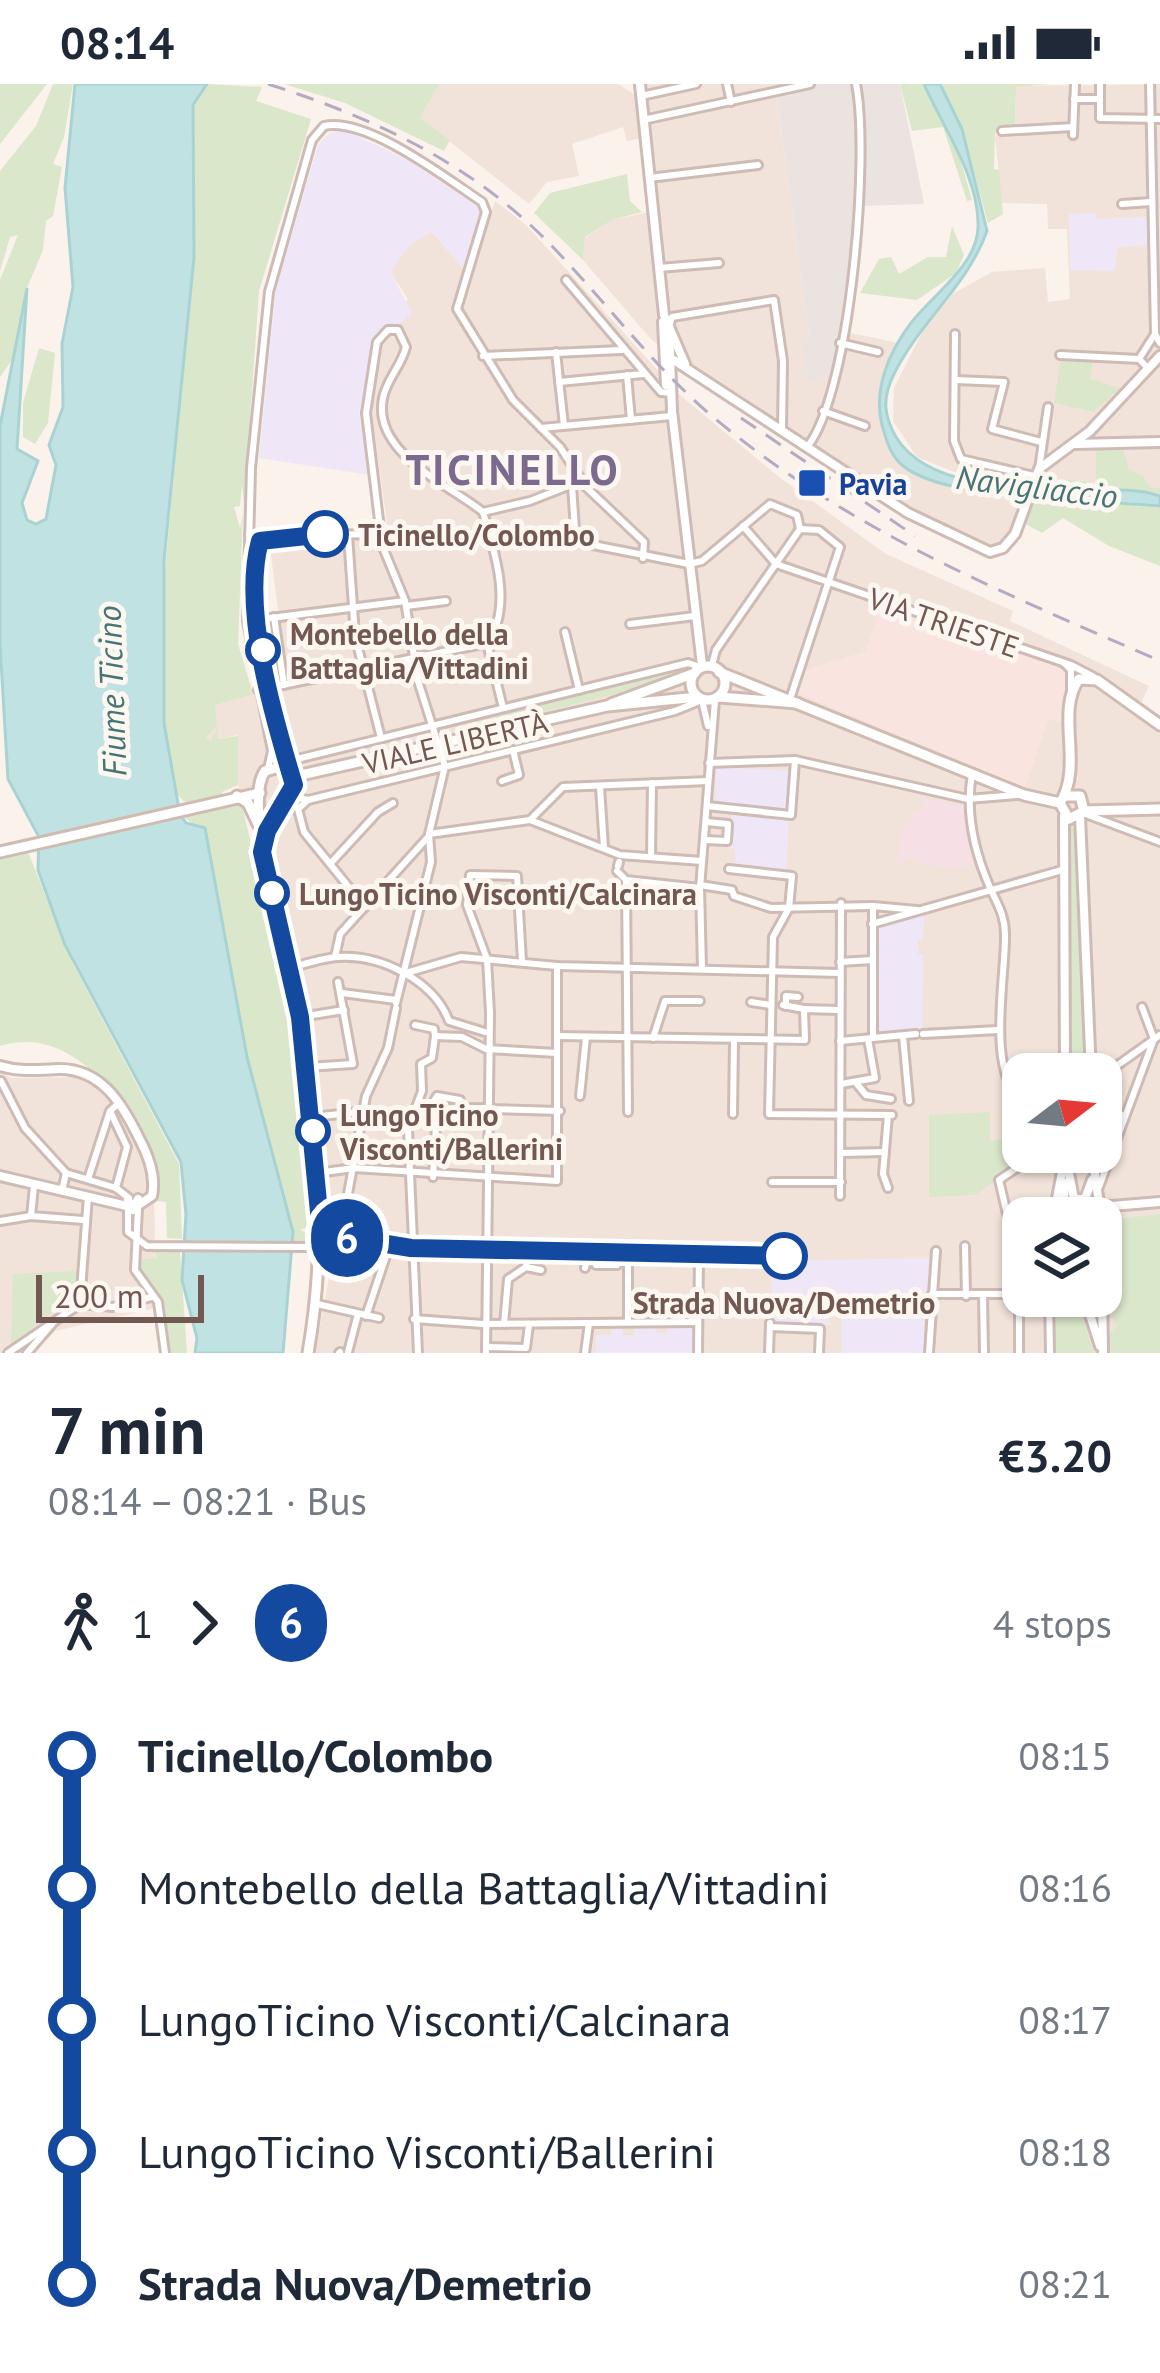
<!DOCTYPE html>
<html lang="en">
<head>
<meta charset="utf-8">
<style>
	:root { --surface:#fff; --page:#f6f6f7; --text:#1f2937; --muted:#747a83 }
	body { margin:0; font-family:"PT Sans",sans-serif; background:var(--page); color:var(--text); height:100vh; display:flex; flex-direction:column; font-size:45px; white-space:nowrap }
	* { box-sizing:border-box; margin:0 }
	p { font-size:39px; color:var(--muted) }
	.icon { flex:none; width:66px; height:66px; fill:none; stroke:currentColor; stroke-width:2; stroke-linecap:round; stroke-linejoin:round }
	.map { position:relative; height:1269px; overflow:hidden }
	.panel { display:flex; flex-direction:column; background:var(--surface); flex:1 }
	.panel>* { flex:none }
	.badge { padding:0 24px; border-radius:39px; font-size:42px; line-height:78px }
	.needle { width:78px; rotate:74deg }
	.buttons { position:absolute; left:1002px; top:969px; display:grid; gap:24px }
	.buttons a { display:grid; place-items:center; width:120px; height:120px; border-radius:24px; background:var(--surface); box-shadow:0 3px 9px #0004; font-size:60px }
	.scale { position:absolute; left:36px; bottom:30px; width:168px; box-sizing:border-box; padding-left:12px; border:6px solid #735751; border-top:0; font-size:33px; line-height:42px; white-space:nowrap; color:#735751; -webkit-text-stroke:9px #fdf7f1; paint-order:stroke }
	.map>.badge { position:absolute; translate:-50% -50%; box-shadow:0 0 0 6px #fff }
	.legs { display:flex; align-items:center; gap:18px; height:132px; padding:0 48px; font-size:39px }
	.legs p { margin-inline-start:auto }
	.overview { display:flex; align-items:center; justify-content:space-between; height:204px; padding:0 48px }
	h1 { font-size:66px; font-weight:700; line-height:90px }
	ul { padding:0 48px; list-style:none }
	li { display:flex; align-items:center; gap:42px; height:132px; font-size:45px }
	li i { display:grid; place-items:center; width:18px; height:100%; margin:0 15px; background:currentColor }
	li i::after { content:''; width:30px; height:30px; margin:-15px; border:9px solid; border-radius:50%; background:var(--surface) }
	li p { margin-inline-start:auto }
	li:first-child i { background:linear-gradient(#0000 50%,currentColor 0) }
	li:last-child i { background:linear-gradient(currentColor 50%,#0000 0) }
	.status { display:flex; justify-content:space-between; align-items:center; height:84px; padding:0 60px; background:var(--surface); direction:ltr }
	.status svg { height:33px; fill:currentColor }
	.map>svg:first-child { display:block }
	.residential { fill:#f1e3da; fill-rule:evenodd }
	.commercial { fill:#f9e4e0 }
	.industrial { fill:#eae3e0 }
	.education { fill:#efe7f7 }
	.medical { fill:#f7dfe6 }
	.green { fill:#dae7ca }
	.water { fill:#c1e2e2; stroke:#a9d3d3; stroke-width:3 }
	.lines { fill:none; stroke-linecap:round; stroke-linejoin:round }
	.minor-casing { stroke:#cebbb5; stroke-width:12 }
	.tertiary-casing { stroke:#cebbb5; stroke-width:14 }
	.secondary-casing { stroke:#d0bbb3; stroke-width:15 }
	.minor { stroke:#fff; stroke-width:6 }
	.tertiary { stroke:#fff; stroke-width:8 }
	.secondary { stroke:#fff; stroke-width:9 }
	.rail { stroke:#b4aac4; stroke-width:3; stroke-dasharray:18 12; stroke-linecap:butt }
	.line-1-casing { stroke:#fff; stroke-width:27 }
	.line-1 { stroke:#13499f; stroke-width:18 }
	.transit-dot { fill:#1a4fb4; stroke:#fdf7f1; stroke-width:4.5 }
	.stop-1-dot { fill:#fff; stroke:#13499f; stroke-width:6 }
	.labels { text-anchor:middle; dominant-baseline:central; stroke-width:10; stroke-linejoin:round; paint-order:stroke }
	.transit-label { font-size:30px; font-weight:bold; fill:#164399; stroke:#fdf7f1; text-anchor:start }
	.stop-label { font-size:30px; font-weight:bold; fill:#735751; stroke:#fdf7f1; text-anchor:start }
	.street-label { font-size:30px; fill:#735751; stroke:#fdf7f1 }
	.water-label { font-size:33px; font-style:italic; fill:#467576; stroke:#fdf7f1 }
	.district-label { font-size:42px; font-weight:bold; letter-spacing:3px; fill:#7b698e; stroke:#fdf7f1 }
</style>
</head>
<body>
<div class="status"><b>08:14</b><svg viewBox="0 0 49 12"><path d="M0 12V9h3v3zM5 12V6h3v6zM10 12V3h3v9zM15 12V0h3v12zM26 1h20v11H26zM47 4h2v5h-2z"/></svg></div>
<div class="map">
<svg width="1160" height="1269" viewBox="0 0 1160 1269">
	<rect width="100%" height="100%" fill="#faf2eb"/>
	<g class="residential">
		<path d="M439 0H618L637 12 646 0H819L777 15 809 251 845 248 899 259 879 312 891 366 918 391 939 399 1025 412 1005 459 984 472 910 436 717 313 650 254 583 176 585 154 612 136 659 126 649 53 627 57 623 43 572 60 579 92 547 98 529 120 420 34Z"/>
		<path d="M1160 0V404L1097 406 1086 397 1040 394 1024 401 954 388 917 373 893 337 894 304 925 243 954 209 992 188 1045 184 1048 218 1070 215 1067 145H1048L1047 120 1002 119 995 52 1015 44 1016 2Z"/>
		<path d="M495 117 526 141 681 312 779 393 886 470 1013 527 1010 537 1149 602 1141 619 1160 632V1269H315L336 1155 323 1121 302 924 266 767 238 701V651L207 657 199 620 288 603 269 456 389 453 370 320 382 257 408 215 390 188 408 163 431 147 464 185 473 181ZM1023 990H1101V1068H1023ZM1023 1134H1101V1212H1023Z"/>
		<path d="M0 987 11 994 78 993 104 1005 139 1061 154 1111 156 1224 55 1247 34 1269H0Z"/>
	</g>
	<path class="commercial" d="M880 521 1066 586V641L1049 635 1025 704 795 608 802 587 866 567Z"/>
	<path class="industrial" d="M819 0H900L924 120 859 122 860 169 843 259 827 291 807 298 803 262 809 251 777 14Z"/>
	<g class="education">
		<path d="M345 46 409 77 481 125 463 184 431 147 408 163 390 188 412 229 382 256 380 267 371 266 359 329 370 391 259 374 276 205 318 61 329 49Z"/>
		<path d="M1095 129 1096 135 1148 133 1149 161 1118 163 1115 187 1070 186 1069 130Z"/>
		<path d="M716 683 790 687 789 726 715 722Z"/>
		<path d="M731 731 789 735 786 790 736 784 735 765 729 764Z"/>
		<path d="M924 831 923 855 918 856V870H923L922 949 877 952 874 841Z"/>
		<path d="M933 1174 930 1212 923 1213 925 1269H842L841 1213 826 1217 830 1241 772 1242 771 1177Z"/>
		<path d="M611 1240H623V1252L634 1251V1242H656V1249H667V1240H693L694 1269H596V1251H611Z"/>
	</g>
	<path class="medical" d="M923 714 965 723 977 777 962 784 920 781 913 773 897 779 903 742H909L911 730 924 724Z"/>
	<g class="green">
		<path d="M0 0H47L0 60Z"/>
		<path d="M53 0H73L64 53 53 80 62 83 53 132 46 137 43 166 27 204 14 273 0 293V196L18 151 10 153 0 187V87L36 42Z"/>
		<path d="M207 0 262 3 256 17 311 35 259 207 244 422 242 401 240 422 234 423 240 444 243 430 238 560 253 610 215 621 217 642 206 653 210 657 219 642 217 655 238 652V701L222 708 226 721H242L290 929 312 1120 308 1115V1143L300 1146 308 1149V1158H293L247 973 203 748 184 733 189 722 177 710 164 639 162 519 194 173 193 21Z"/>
		<path d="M284 0H439L420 34 450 56 444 67 345 19Z"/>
		<path d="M900 0H924L956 61 972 116 967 117 943 43 912 47Z"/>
		<path d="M940 0H1048L1016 3 1015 44 995 49 994 85 999 86 1003 130 988 139 962 45Z"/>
		<path d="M627 90 630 117 642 128 612 136 585 153 583 176 534 129 550 109Z"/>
		<path d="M952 142 964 171 956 189 917 216 860 209 879 175 891 173 899 190 928 173H946Z"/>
		<path d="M39 264 55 269 48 339 35 360 23 353V319Z"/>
		<path d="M1061 273H1093L1090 295 1120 304 1093 328 1054 319Z"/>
		<path d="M1123 365 1129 386 1142 391 1151 404H1160V412L1036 402 1038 394 1087 397V406H1096V366Z"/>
		<path d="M1033 412 1160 422V482L1109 462 1063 434 1042 449 1024 439Z"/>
		<path d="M684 586C623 613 557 621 498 642L495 631Z"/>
		<path d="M1074 741 1080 744 1085 990H1070L1067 744Z"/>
		<path d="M28 768 72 878 179 1080 182 1155 167 1154 166 1118 156 1117C151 1047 83 935 0 962V775Z"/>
		<path d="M990 1028V1058L1023 1049V1068H1034L975 1111 929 1113V1031Z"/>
		<path d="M1160 1130V1269H1111L1110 1249 1117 1242 1112 1233 1117 1225 1109 1218V1136Z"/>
		<path d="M155 1167 180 1168 187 1269H168L159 1216 138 1191 137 1176 156 1174Z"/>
		<path d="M76 1187 77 1210 11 1260 13 1190Z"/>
		<path d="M1077 1212 1093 1269H1054L1053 1214Z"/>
	</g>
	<g class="water">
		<path d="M75 0H207L193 21 194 173 164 476V639L180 731 186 739 205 744 247 973 293 1148 283 1269H195L197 1254 182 1196 186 1130 181 1078 65 861 38 786 39 753 8 695 0 560V342L27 204 17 365 38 377 22 419 27 436 36 440 46 435 56 381 49 361 63 323 62 260 73 203 65 104Z"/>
		<path d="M924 0H940L962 45 987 147C967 203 918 239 893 292 882 315 884 332 896 353 937 421 1078 398 1145 408L1160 412V422C1101 416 944 418 902 381 890 371 886 355 882 341 873 305 889 268 911 239 932 211 976 183 978 144 980 94 943 44 924 0Z"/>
	</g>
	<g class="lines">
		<defs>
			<g id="minor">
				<path d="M727 0 731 18"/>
				<path d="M1100 0V34L1160 35"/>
				<path d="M1150 0 1155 250 1160 259"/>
				<path d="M641 12 696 0"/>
				<path d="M1074 15H1100"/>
				<path d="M643 36 810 0"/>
				<path d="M1002 47 1073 43"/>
				<path d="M1073 51 1075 0"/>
				<path d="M649 94 758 81"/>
				<path d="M1122 120 1151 118"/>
				<path d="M659 184 719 179"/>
				<path d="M566 196 661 308 672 309"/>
				<path d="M669 243 672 233 774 216 783 277 782 345"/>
				<path d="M955 250 954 357 961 375 1034 392"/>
				<path d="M840 259 878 268"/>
				<path d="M556 268 564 342"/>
				<path d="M1060 271 1139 275"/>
				<path d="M483 272 622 266"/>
				<path d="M1148 284 1139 275 1155 250"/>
				<path d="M627 291 631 336"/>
				<path d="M956 296 1004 298 992 345 1041 358"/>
				<path d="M559 298 643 290"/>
				<path d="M823 327 865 342"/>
				<path d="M541 344 672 332"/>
				<path d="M808 362C851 306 870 70 856 0"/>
				<path d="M1039 385 1048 323"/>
				<path d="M572 402 576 459"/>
				<path d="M743 442 776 480 1071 581 1094 593"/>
				<path d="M249 450 490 451 588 460 689 480 702 477 770 420 797 431 800 445"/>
				<path d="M348 451 355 552 381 654"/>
				<path d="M274 452 258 462 257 527 285 677"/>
				<path d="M406 522 446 517"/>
				<path d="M274 533 284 601"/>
				<path d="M255 536 405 517"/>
				<path d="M630 540 695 532"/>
				<path d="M565 548 579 606"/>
				<path d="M1064 579 1071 586V605"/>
				<path d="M712 581 716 566 800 445"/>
				<path d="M258 606 487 559"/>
				<path d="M790 615 840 463 819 446 800 445"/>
				<path d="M702 616 708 642"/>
				<path d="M503 624 487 559C514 523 494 466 483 428L530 417 581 397"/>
				<path d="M285 678 688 579 700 583"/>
				<path d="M709 679 795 676 968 715 1017 711"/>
				<path d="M268 685 272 667 247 537 251 384 269 208 312 56 324 42C367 33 446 94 482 118L486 128 457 225 513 316 560 363 586 403 644 458 643 474"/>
				<path d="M972 690C965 729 975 770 991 806 998 821 1005 832 1005 850 1006 892 985 990 1023 1017"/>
				<path d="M502 697 519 691 513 666"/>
				<path d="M600 703 604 764"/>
				<path d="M290 712 308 716 675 627 702 616"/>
				<path d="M308 716 298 725 304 748 365 823"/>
				<path d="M707 722 791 731 795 676"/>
				<path d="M1083 729 1160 758"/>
				<path d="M530 736 620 771 702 777"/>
				<path d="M429 750 530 736 563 703 708 697"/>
				<path d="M705 756 727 757 728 740 706 738"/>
				<path d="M651 772 652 699"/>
				<path d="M330 780 378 728 393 719"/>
				<path d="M618 782 619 778"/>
				<path d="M729 785 792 792 789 824 773 853 769 1030 892 1031"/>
				<path d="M617 787 626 796 700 804"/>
				<path d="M626 796 628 1028"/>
				<path d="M700 801 732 806 734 812 771 824 873 822"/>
				<path d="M872 840 1062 786"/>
				<path d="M335 873 340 850 428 753"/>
				<path d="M840 878 872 876"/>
				<path d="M290 884C305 880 322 874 338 873 381 870 434 897 449 937L485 948"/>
				<path d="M702 885 700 804 715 616"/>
				<path d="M406 889 461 873 557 882 839 889"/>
				<path d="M342 909 396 916"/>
				<path d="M751 918 771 921"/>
				<path d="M396 919 431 778 429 750 445 682 418 597 405 517 382 461 366 329 377 258 388 246H398L406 263C401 283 387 294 383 314 372 369 448 400 483 428"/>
				<path d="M783 921 804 925"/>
				<path d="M786 922V912L798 913"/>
				<path d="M1142 923 1154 955"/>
				<path d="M300 933 344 926"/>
				<path d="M415 941 434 945 435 952"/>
				<path d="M923 950 998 946"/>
				<path d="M435 952 462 953 486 965 557 969"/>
				<path d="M557 952 805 956 804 925 839 926"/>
				<path d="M903 952 909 1017"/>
				<path d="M653 954 665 917H700"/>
				<path d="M873 954V822L917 826"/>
				<path d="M840 957 916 950"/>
				<path d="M307 983 353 980 338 898"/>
				<path d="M1101 993 1160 951"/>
				<path d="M1 997 25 1044 66 1089"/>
				<path d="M841 1000 875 994 868 955"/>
				<path d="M857 1000 866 1011 891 1015"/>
				<path d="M580 1012 586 953"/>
				<path d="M1101 1020 1122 1031"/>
				<path d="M430 1024 437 1012 460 1016V1027"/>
				<path d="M415 1025 488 1024"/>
				<path d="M488 1025 560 1027"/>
				<path d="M111 1029 127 1063 116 1104"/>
				<path d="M733 1030 734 957"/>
				<path d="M312 1033 368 1027"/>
				<path d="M1046 1068 1066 1070"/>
				<path d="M841 1069 885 1068"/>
				<path d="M317 1089 354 1084 557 1097V882"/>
				<path d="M433 1093 437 1025"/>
				<path d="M88 1095 110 1027 119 1019"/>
				<path d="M772 1098H841"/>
				<path d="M1099 1103 1154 955"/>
				<path d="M888 1104 883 1090 888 1031"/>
				<path d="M62 1107 66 1089 116 1104 129 1114"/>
				<path d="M840 1112 841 819"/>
				<path d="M128 1123V1148L147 1162 314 1163 344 1153"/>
				<path d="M138 1124 135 1186 158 1218 165 1269"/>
				<path d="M345 1126 366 1012 388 964 396 924"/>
				<path d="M1024 1131 1007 1130 999 1096 1040 1068"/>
				<path d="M31 1132 34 1102"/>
				<path d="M0 1137 31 1132 83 1136"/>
				<path d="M965 1162 966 1212"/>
				<path d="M388 1165 390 1161"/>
				<path d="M596 1181H617"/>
				<path d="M526 1183 527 1165"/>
				<path d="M526 1183 541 1186"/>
				<path d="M585 1184 589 1166"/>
				<path d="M932 1210H1023"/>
				<path d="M983 1212 984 1269"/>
				<path d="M1049 1212 1050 1269"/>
				<path d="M80 1220 88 1112"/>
				<path d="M80 1220 113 1223 151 1213"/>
				<path d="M317 1220 379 1234"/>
				<path d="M366 1232 386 1172"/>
				<path d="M414 1235 483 1240 698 1238"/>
				<path d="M628 1238V1167"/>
				<path d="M504 1240 508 1195 526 1183"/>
				<path d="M770 1243 820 1245 819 1269"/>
				<path d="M486 1263 526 1264 529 1241"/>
				<path d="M348 1268 358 1230"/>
				<path d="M8 1269 80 1220"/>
				<path d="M27 1269 52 1240"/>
				<path d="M339 1269 340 1268"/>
				<path d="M418 1269 408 1045 422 1007 421 980 432 974 435 952"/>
				<path d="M486 1269 490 929 487 875 467 821 470 791 517 792 522 877"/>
				<path d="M585 1269 589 1239"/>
				<path d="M698 1269 699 1169"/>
				<path d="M769 1269 770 1239"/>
				<path d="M929 1269 936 1167"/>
				<path d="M1019 1269V1210"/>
			</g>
			<g id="tertiary">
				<path d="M640 0 664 231 685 280"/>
				<path d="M663 238 666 301"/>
				<path d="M669 245 672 327 702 581"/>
				<path d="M669 273 908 429 990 468 1003 464 1015 450 1039 385 1090 347 1160 272"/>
				<path d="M1075 360 1160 358"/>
				<path d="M1064 732 1065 990"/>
				<path d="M1080 732 1091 990"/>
				<path d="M0 982C20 988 37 986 58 985 102 984 123 1021 140 1056 149 1073 156 1093 152 1112L140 1120"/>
				<path d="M1065 1068 1074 1115H1085L1092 1096"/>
				<path d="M1092 1068 1101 1135 1103 1269"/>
				<path d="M0 1092 127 1122"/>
				<path d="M128 1116 133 1126 138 1115"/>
				<path d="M1063 1132 1065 1099"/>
				<path d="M1062 1133 1087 1124 1160 1118"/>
				<path d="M1062 1134 1055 1125 1065 1072"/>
				<path d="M1080 1134 1098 1127"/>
				<path d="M1084 1212 1100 1262"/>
			</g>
			<g id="secondary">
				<circle cx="708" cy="599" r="17"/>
				<path d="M719 588 1024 711 1060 719"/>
				<path d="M719 613 797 619"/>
				<path d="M611 620 695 589"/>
				<path d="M292 693 607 622 698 613"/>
				<path d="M237 712 248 719 258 740"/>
				<path d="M1065 712H1080L1084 727"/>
				<path d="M1060 719C1084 682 1055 628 1079 595L1097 596 1160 641"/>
				<path d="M1060 719 1069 735 1084 727"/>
				<path d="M1084 727 1160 725"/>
				<path d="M0 768 260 709"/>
				<path d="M262 768C268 744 295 715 292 693L280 683 265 687C248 710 268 791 275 821 311 967 334 1121 308 1269"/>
			</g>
		</defs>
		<use href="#minor" class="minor-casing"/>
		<use href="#tertiary" class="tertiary-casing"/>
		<use href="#secondary" class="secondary-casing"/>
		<use href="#minor" class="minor"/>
		<use href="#tertiary" class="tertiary"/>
		<use href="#secondary" class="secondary"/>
		<g class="rail">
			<path d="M268 0C374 34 471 79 550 160 605 217 653 282 713 333 851 448 998 506 1160 577"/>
			<path d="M741 334 915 452"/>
		</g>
	</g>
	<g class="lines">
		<defs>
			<path id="line-1" d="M325 450 260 457C241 525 274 635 294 701L267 747 262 768 300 933 322 1159 344 1153 411 1164 784 1172"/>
		</defs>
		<use href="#line-1" class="line-1-casing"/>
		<use href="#line-1" class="line-1"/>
	</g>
	<rect class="transit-dot" x="797" y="384" width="30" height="30" rx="6"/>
	<g class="stop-1-dot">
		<circle cx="325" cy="450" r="21"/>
		<circle cx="263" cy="566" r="15"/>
		<circle cx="272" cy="809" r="15"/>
		<circle cx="313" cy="1047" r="15"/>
		<circle cx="784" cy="1172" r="21"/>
	</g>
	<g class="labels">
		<g class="transit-label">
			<text x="839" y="399">Pavia</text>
		</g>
		<g class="stop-label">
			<text x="358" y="450">Ticinello/Colombo</text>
			<text x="290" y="549">Montebello della<tspan x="290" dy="34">Battaglia/Vittadini</tspan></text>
			<text x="299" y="809">LungoTicino Visconti/Calcinara</text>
			<text x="340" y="1030">LungoTicino<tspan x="340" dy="34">Visconti/Ballerini</tspan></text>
			<text x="784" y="1218" text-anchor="middle">Strada Nuova/Demetrio</text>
		</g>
		<g class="street-label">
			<text transform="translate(944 538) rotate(19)">VIA TRIESTE</text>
			<text transform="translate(455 658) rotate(-13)">VIALE LIBERTÀ</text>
		</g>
		<g class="water-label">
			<text transform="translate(1037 402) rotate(7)">Navigliaccio</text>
			<text transform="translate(111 607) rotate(-92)">Fiume Ticino</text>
		</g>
		<g class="district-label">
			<text x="513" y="385">TICINELLO</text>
		</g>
	</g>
</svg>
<div class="buttons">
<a><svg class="needle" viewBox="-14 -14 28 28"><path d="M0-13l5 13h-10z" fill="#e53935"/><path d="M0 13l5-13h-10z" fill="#747a83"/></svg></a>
<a><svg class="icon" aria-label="layers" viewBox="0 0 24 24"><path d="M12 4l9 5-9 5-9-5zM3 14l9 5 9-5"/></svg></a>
</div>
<div class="scale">200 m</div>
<b class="badge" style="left:347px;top:1154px;background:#13499f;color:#fff">6</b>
</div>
<section class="panel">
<div class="overview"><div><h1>7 min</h1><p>08:14 – 08:21 · Bus</p></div><b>€3.20</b></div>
<div class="legs"><svg class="icon" aria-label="walk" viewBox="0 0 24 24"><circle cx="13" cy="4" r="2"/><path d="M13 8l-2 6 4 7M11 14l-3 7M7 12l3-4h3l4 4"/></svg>1<svg class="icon" aria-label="forward" viewBox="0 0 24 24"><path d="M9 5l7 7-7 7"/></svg><b class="badge" style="background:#13499f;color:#fff">6</b><p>4 stops</p></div>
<ul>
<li><i style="color:#13499f"></i><b>Ticinello/Colombo</b><p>08:15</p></li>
<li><i style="color:#13499f"></i><span>Montebello della Battaglia/Vittadini</span><p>08:16</p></li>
<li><i style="color:#13499f"></i><span>LungoTicino Visconti/Calcinara</span><p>08:17</p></li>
<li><i style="color:#13499f"></i><span>LungoTicino Visconti/Ballerini</span><p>08:18</p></li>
<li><i style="color:#13499f"></i><b>Strada Nuova/Demetrio</b><p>08:21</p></li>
</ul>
</section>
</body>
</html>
